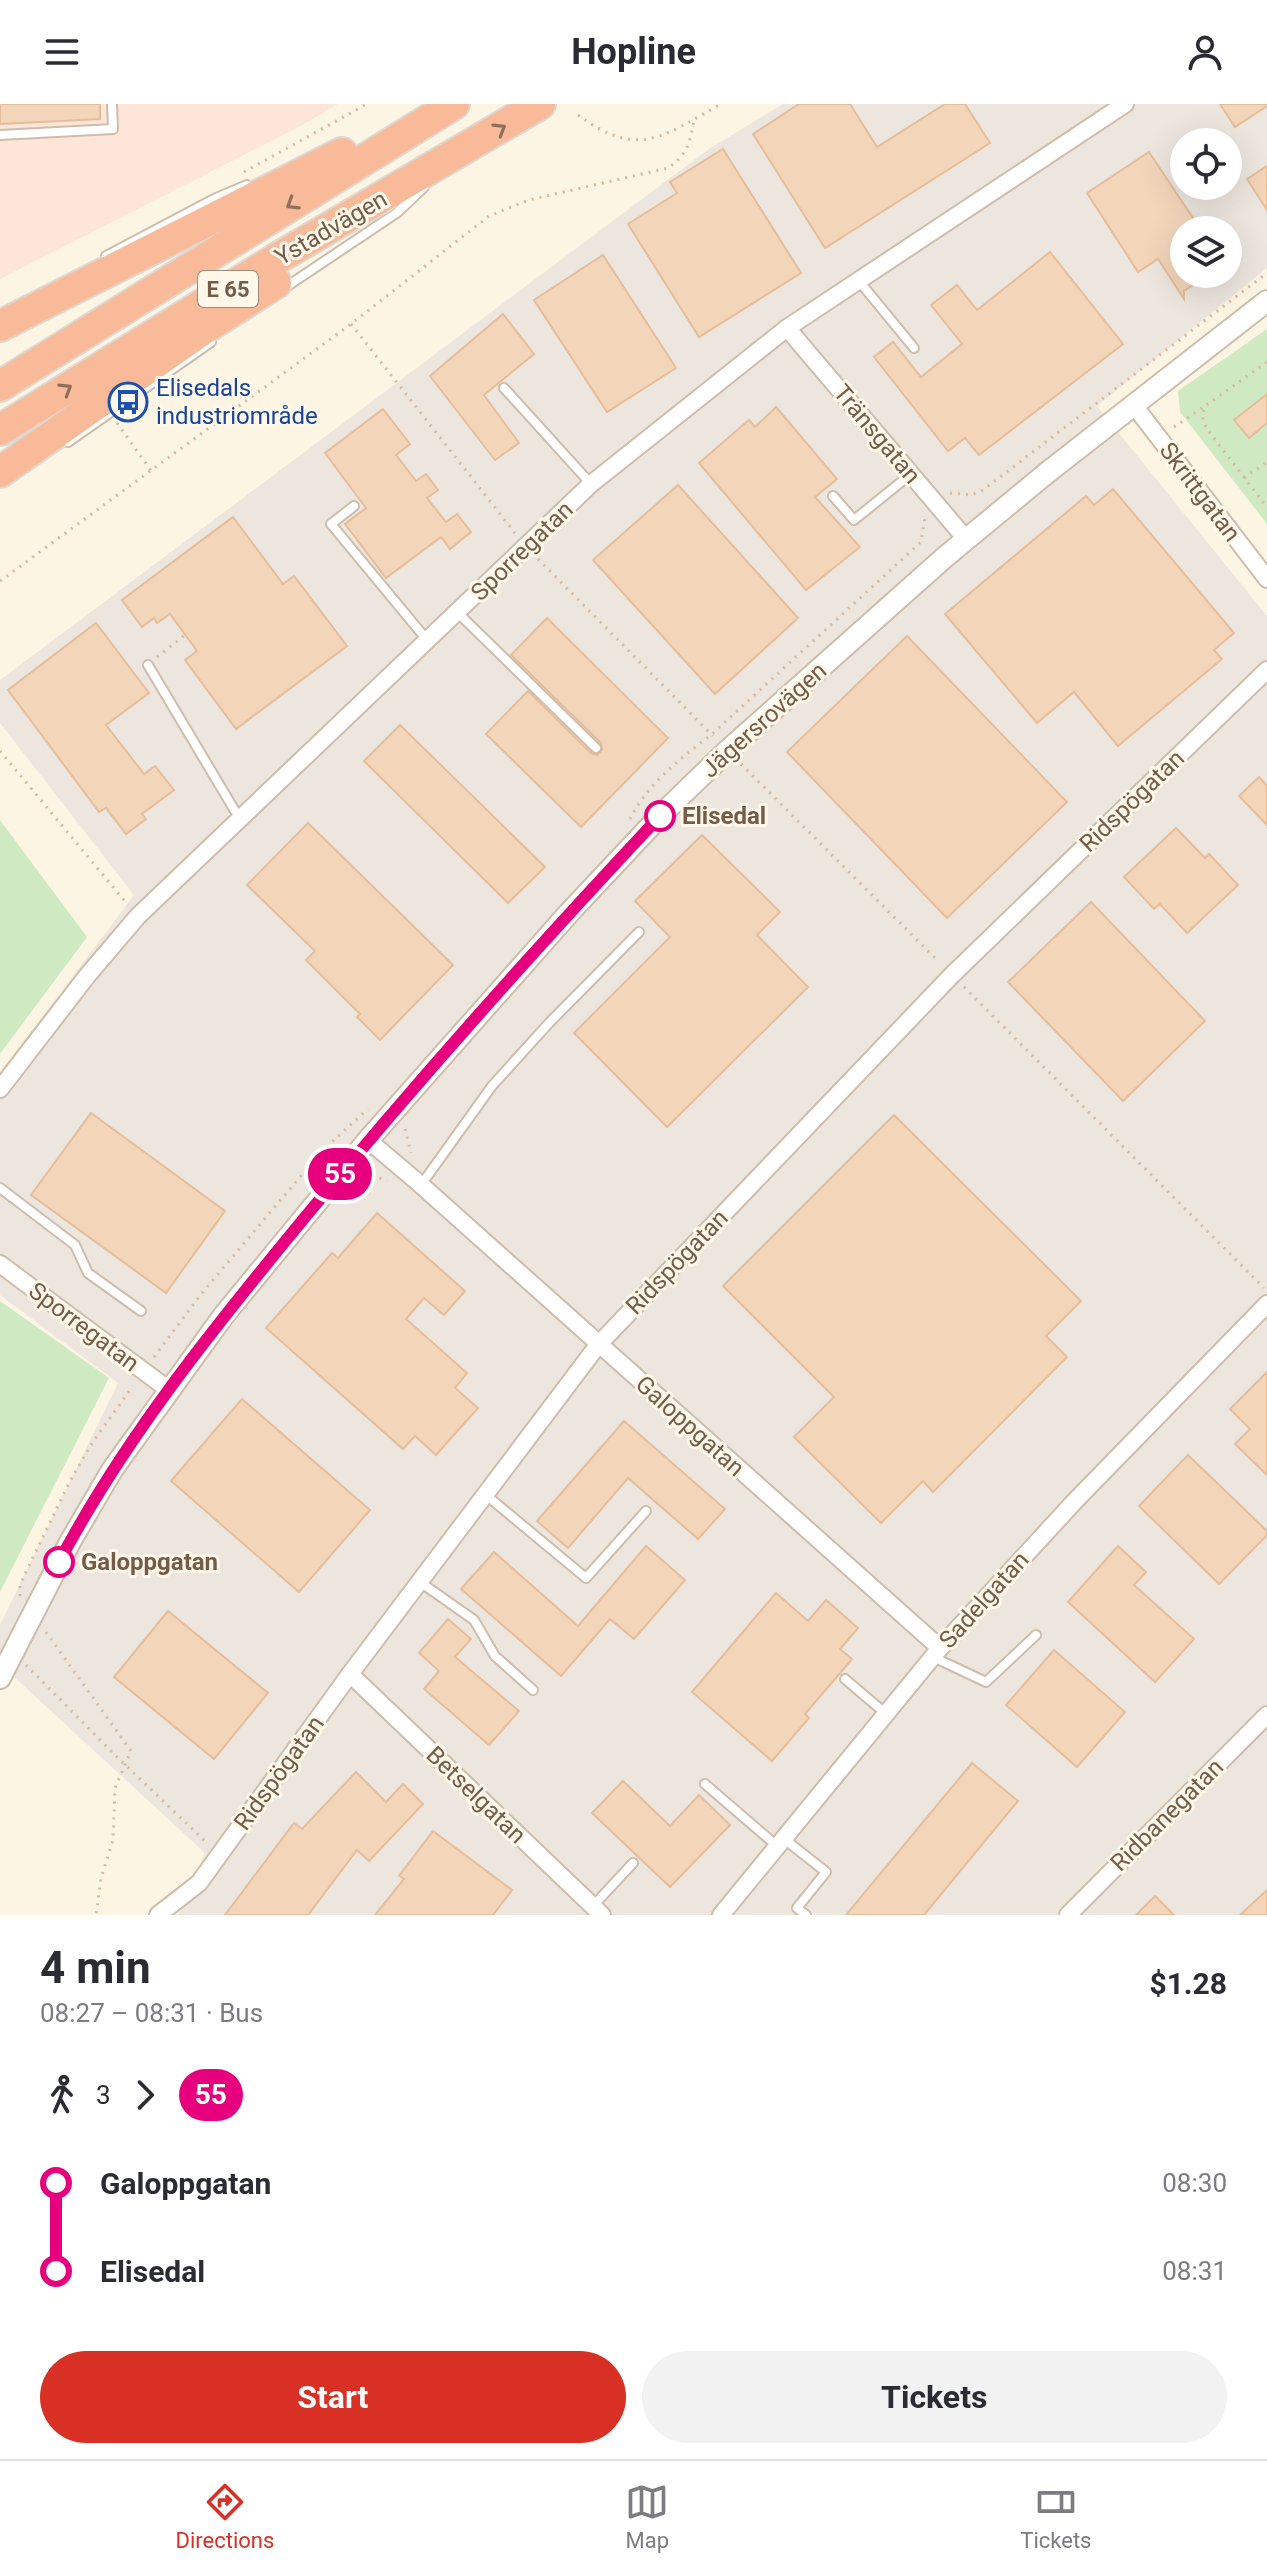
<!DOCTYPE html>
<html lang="en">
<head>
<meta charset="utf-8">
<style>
	:root { --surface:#fff; --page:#f2f2f3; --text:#2b2b33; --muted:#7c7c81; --line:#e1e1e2; --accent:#d93025 }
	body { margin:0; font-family:Roboto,sans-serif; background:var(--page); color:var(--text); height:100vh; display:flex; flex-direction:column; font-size:30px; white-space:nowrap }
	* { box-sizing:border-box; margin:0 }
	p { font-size:26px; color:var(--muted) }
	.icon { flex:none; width:44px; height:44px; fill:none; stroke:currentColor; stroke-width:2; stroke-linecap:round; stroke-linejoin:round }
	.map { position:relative; height:1811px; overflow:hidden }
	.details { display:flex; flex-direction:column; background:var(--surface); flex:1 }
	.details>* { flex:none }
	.badge { padding:0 16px; border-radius:26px; font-size:28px; line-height:52px }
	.fabs { position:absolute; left:1170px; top:24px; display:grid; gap:16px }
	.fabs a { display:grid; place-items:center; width:72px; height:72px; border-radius:50%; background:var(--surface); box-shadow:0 8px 32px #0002; font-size:40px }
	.map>.badge { position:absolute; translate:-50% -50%; box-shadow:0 0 0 4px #fff }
	.legs { display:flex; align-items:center; gap:12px; height:88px; padding:0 40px; font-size:26px }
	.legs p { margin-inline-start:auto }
	.head { display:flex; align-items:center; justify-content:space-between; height:136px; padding:0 40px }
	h1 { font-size:44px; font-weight:700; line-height:60px }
	.button { display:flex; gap:16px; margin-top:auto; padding:16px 40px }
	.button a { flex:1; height:92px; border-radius:48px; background:var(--accent); color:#fff; font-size:32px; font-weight:700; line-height:92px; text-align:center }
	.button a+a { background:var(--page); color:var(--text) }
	ul { padding:0 40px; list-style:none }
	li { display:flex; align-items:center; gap:28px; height:88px; font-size:30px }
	li i { display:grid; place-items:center; width:12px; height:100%; margin:0 10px; background:currentColor }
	li i::after { content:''; width:20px; height:20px; margin:-10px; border:6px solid; border-radius:50%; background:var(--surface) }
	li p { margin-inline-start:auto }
	li:first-child i { background:linear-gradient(#0000 50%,currentColor 0) }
	li:last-child i { background:linear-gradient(currentColor 50%,#0000 0) }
	header { display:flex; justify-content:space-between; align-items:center; height:104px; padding:0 40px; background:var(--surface); font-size:36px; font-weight:700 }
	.tabs { display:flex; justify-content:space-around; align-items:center; height:112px; border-top:2px solid var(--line); background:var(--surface); font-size:22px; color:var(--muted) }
	.tabs a { display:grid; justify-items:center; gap:4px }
	.tabs .current { color:var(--accent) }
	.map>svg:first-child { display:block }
	.commercial { fill:#fde5d7 }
	.industrial { fill:#ece6de; fill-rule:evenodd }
	.green { fill:#cfeac2 }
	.building { fill:#f3d5ba; stroke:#e6bd9a; stroke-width:2 }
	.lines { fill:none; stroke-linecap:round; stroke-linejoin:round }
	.service-casing { stroke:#cebdaa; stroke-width:12 }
	.minor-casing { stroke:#cebdaa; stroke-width:20 }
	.tertiary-casing { stroke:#cebdaa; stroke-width:24 }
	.motorway-casing { stroke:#ded8d3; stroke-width:34 }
	.path { stroke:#d7b99e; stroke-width:3; stroke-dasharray:2 6; stroke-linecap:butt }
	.service { stroke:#fff; stroke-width:8 }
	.minor { stroke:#fff; stroke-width:16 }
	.tertiary { stroke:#fff; stroke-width:20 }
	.motorway { stroke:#f8ba99; stroke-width:30 }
	.oneway { stroke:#8f6f59 }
	.line-1-casing { stroke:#fff; stroke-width:18 }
	.line-1 { stroke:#e6007e; stroke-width:12 }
	.stop-1-dot { fill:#fff; stroke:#e6007e; stroke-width:4 }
	.labels { text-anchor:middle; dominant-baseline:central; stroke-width:6; stroke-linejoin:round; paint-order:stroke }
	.shield { fill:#fff8ea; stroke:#9e8b79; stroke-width:2 }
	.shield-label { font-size:22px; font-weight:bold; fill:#755c49 }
	.street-label { font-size:24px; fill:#755c49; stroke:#fff8ea }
	.transit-label { font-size:24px; fill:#164399; stroke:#fff8ea; text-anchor:start }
	.stop-label { font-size:24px; font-weight:bold; fill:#755c49; stroke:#fff8ea; text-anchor:start }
</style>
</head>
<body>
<header><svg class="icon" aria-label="menu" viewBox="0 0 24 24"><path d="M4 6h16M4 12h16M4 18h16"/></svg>Hopline<svg class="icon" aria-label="person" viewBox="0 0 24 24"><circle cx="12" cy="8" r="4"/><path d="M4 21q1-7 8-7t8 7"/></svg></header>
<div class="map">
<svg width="1267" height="1811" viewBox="0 0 1267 1811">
	<rect width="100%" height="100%" fill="#fdf5e3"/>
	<path class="commercial" d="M0 0H338L297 24 0 175Z"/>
	<path class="industrial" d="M783 0H1267V164L1097 302 1267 512V1811H178L205 1749 0 1560V1521L118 1279 0 1191V969L134 791 0 619V576L709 45ZM1184 38H1228V82H1184ZM1184 126H1228V170H1184Z"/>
	<g class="green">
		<path d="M1267 225V420L1180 308 1178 287Z"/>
		<path d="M0 716 87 833 0 950Z"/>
		<path d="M0 1197 109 1274 0 1488Z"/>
	</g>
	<g class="building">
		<path d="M0 0H100V15L0 20Z"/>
		<path d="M799 0H850L877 43 945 0H965L990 39 825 144 753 30Z"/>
		<path d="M1220 0H1267V2L1235 23Z"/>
		<path d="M723 45 801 169 699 233 628 120 677 89 670 78Z"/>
		<path d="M1149 48 1201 126H1184V170H1209L1184 187V195L1158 155 1138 168 1087 89Z"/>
		<path d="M1267 62V106L1247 75Z"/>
		<path d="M1050 148 1123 240 979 351 965 334 948 347 874 253 893 238 921 273 962 240 931 201 957 181 977 206Z"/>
		<path d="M603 151 676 264 607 308 534 196Z"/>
		<path d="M503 210 534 250 484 291 519 339 495 356 430 272Z"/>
		<path d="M1267 290V319L1249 334 1234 316Z"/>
		<path d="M776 303 837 375 815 393 860 443 806 486 699 359 749 316 755 323Z"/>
		<path d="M383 305 410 340 396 351 416 377 426 370 438 386 427 394 446 418 457 410 471 428 450 445 441 433 386 474 345 420 366 404 325 349Z"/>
		<path d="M678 381 798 514 715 590 593 456Z"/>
		<path d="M1113 385 1234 529 1214 546 1222 555 1118 642 1074 588 1037 619 945 510 1086 392 1094 401Z"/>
		<path d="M233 413 283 480 294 472 347 542 236 625 185 556 197 547 170 510 157 519 154 514 142 523 122 496Z"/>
		<path d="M547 514 668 634 581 723 486 630 528 587 591 649 597 651 602 646 601 639 511 551Z"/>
		<path d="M96 519 149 589 106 621 144 670 155 662 174 686 142 710 146 715 126 730 106 704 99 708 8 586Z"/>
		<path d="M907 532 1067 698 947 814 787 648Z"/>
		<path d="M400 621 545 763 508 799 364 657Z"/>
		<path d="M1259 673 1267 682V721L1239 692Z"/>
		<path d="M308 719 453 861 380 936 357 913 360 910 306 856 315 847 247 781Z"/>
		<path d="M1176 724 1205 754 1209 750 1238 781 1187 829 1160 800 1154 805 1124 773Z"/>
		<path d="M702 731 780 808 757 831 808 883 667 1023 574 929 670 833 635 797Z"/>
		<path d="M1091 798 1205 917 1123 997 1008 878Z"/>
		<path d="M91 1009 225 1107 166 1189 31 1091Z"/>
		<path d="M894 1011 1081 1197 1046 1232 1067 1253 933 1388 923 1377 881 1419 794 1333 834 1293 723 1182Z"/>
		<path d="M377 1109 465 1187 444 1211 424 1194 406 1215 467 1269 455 1284 478 1304 436 1351 415 1332 403 1345 266 1224 332 1149 338 1154Z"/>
		<path d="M1267 1268V1371L1235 1340 1250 1325 1230 1305Z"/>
		<path d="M242 1295 370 1406 299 1488 171 1377Z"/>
		<path d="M624 1317 725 1405 698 1435 628 1374 568 1444 537 1417Z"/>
		<path d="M1188 1351 1267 1427V1431L1219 1480 1139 1402Z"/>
		<path d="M646 1442 685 1476 634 1535 610 1515 561 1572 461 1485 494 1448 578 1522Z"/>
		<path d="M1118 1442 1146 1468 1134 1481 1194 1535 1155 1578 1068 1498Z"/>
		<path d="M776 1489 808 1517 826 1496 858 1524 840 1545 852 1555 805 1610 809 1614 772 1657 692 1588Z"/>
		<path d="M168 1507 268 1589 214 1655 114 1573Z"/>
		<path d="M448 1515 471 1535 455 1553 519 1607 489 1641 424 1585 439 1567 419 1549Z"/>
		<path d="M1054 1546 1125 1608 1077 1663 1006 1601Z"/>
		<path d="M972 1659 1018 1697 924 1811H846Z"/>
		<path d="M356 1668 386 1698 403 1680 423 1700 369 1757 357 1746 308 1811H225L294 1719 302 1725Z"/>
		<path d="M623 1677 670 1722 699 1691 730 1721 670 1783 592 1709Z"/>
		<path d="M433 1727 512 1786 493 1811H375L404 1775 399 1772Z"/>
		<path d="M1267 1786V1811H1240Z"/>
		<path d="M1155 1792 1174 1811H1136Z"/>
	</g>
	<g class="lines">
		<defs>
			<g id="service">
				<path d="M0 31 113 25 112 0"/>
				<path d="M106 152 214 95 247 81"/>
				<path d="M859 177 914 244"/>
				<path d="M283 185 398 108 424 83"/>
				<path d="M504 284 591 380"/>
				<path d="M68 338 211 238"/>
				<path d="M833 392 854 416 911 370"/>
				<path d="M354 402 331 420 427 536"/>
				<path d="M457 508 596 644"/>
				<path d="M148 561 235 707 241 712"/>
				<path d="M421 1081 492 982 549 919 639 828"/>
				<path d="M0 1084 75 1141 88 1169 141 1207"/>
				<path d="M486 1391 586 1474 646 1407"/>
				<path d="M420 1478 474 1516 495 1552 533 1586"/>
				<path d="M933 1553 986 1578 1036 1531"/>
				<path d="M845 1575 885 1609"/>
				<path d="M705 1680 777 1742"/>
				<path d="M783 1734 826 1768 797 1804 806 1811"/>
				<path d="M593 1802 633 1759"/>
			</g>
			<g id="minor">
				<path d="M787 224 966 435"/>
				<path d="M1133 300 1267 475"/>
				<path d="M0 985 87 872 138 812 591 380 787 224 1125 0"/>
				<path d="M368 1036 421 1081 940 1544"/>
				<path d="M0 1160 169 1286"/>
				<path d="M350 1570 602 1811"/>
				<path d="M158 1811 199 1779 350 1570 598 1241 952 871 1267 566"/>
				<path d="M721 1811 940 1544 1074 1398 1267 1200"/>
				<path d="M1068 1811 1267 1611"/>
			</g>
			<path id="tertiary" d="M0 1574 70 1438 112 1366 224 1211 368 1036 568 810 660 712 727 647 945 453 1048 368 1267 197"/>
			<g id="motorway">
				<path d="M0 222 342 49"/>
				<path d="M0 282 454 0"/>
				<path d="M0 326 276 155 540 0"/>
				<path d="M0 368 204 225 276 179"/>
			</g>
		</defs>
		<use href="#service" class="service-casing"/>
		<use href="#minor" class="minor-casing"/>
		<use href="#tertiary" class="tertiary-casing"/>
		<use href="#motorway" class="motorway-casing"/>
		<g class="path">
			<path d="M578 11C639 56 663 32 721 0"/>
			<path d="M244 68 367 0"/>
			<path d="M351 220 515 429"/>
			<path d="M1267 258 1205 302 1202 312 1206 324 1267 403"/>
			<path d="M117 319 152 368"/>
			<path d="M1174 323 1205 302"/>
			<path d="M1244 374 1267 358"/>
			<path d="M950 389 971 391 983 386 1267 169"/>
			<path d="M538 455 713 632"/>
			<path d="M0 477 351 220 489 112 529 96 668 64C687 51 691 37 694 15"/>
			<path d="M157 553 185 531"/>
			<path d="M0 647 128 801"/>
			<path d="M741 660 939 858"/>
			<path d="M630 715C648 679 680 655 711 631L921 438 925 413"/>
			<path d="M964 883 1264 1184"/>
			<path d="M405 1025 411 1049"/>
			<path d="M364 1072 372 1071 387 1077"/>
			<path d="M154 1253 202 1189 322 1047 368 1005"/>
			<path d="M20 1492V1482L25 1470 69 1379 92 1339 133 1282"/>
			<path d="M46 1528 131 1647 115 1684 113 1736 101 1774 96 1811"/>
			<path d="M26 1561 117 1653 206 1738"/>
		</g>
		<use href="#service" class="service"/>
		<use href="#minor" class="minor"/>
		<use href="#tertiary" class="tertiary"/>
		<use href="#motorway" class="motorway"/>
	</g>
	<defs><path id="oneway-chevron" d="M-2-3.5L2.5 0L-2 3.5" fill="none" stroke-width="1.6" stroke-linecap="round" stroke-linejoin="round" transform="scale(2)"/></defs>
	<g class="oneway">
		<use href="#oneway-chevron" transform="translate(500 25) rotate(-31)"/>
		<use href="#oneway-chevron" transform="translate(292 100) rotate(148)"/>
		<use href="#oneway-chevron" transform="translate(66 285) rotate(-32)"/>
	</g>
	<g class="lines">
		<defs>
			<path id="line-1" d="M59 1458C126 1332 216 1221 306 1112 419 975 538 842 660 712"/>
		</defs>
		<use href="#line-1" class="line-1-casing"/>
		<use href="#line-1" class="line-1"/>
	</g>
	<defs>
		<symbol id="bus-ring" viewBox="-11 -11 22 22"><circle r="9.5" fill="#fff8ea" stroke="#1a4fb4" stroke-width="1.5"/><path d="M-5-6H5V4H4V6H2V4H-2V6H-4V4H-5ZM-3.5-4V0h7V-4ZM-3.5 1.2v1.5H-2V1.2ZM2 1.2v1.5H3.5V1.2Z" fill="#1a4fb4"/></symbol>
	</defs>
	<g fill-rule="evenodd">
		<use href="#bus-ring" x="106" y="276" width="44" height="44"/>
	</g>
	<g class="stop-1-dot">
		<circle cx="660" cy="712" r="14"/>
		<circle cx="59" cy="1458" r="14"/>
	</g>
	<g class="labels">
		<rect class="shield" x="198" y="167" width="60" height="36" rx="6"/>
		<g class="shield-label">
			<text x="228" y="185">E 65</text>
		</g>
		<g class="street-label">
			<text transform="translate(331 124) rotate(-30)">Ystadvägen</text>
			<text transform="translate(877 330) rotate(50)">Tränsgatan</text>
			<text transform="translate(1200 388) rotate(53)">Skrittgatan</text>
			<text transform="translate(522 447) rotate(-44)">Sporregatan</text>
			<text transform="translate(764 616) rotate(-42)">Jägersrovägen</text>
			<text transform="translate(1132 697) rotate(-44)">Ridspögatan</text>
			<text transform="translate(677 1158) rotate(-46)">Ridspögatan</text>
			<text transform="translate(84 1223) rotate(37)">Sporregatan</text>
			<text transform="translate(690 1322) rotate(42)">Galoppgatan</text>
			<text transform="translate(984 1496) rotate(-48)">Sadelgatan</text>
			<text transform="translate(279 1669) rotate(-54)">Ridspögatan</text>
			<text transform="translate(476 1691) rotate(44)">Betselgatan</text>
			<text transform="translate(1167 1711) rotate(-45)">Ridbanegatan</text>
		</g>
		<g class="transit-label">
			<text x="156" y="284">Elisedals<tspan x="156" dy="28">industriområde</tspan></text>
		</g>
		<g class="stop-label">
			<text x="682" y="712">Elisedal</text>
			<text x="81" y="1458">Galoppgatan</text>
		</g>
	</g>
</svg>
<div class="fabs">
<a><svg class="icon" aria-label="locate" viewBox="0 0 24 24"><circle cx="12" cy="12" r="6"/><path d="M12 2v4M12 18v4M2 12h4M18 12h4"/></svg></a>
<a><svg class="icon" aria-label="layers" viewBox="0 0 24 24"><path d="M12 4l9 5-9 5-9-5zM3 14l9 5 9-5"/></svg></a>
</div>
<b class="badge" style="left:340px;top:1070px;background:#e6007e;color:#fff">55</b>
</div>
<section class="details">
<div class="head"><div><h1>4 min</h1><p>08:27 – 08:31 · Bus</p></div><b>$1.28</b></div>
<div class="legs"><svg class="icon" aria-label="walk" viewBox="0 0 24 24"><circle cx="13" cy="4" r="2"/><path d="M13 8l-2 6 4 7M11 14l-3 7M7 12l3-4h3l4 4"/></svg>3<svg class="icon" aria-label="forward" viewBox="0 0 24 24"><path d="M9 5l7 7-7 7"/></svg><b class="badge" style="background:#e6007e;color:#fff">55</b></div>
<ul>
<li><i style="color:#e6007e"></i><b>Galoppgatan</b><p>08:30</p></li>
<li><i style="color:#e6007e"></i><b>Elisedal</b><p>08:31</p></li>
</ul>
<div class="button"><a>Start</a><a>Tickets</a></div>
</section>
<nav class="tabs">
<a class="current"><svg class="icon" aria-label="directions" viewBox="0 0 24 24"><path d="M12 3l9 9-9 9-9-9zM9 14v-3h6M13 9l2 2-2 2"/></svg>Directions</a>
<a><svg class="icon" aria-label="map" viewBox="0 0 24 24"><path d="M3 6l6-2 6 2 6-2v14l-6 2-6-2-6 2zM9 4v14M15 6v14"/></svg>Map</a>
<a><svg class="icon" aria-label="tickets" viewBox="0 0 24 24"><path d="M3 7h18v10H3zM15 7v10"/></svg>Tickets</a>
</nav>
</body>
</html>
